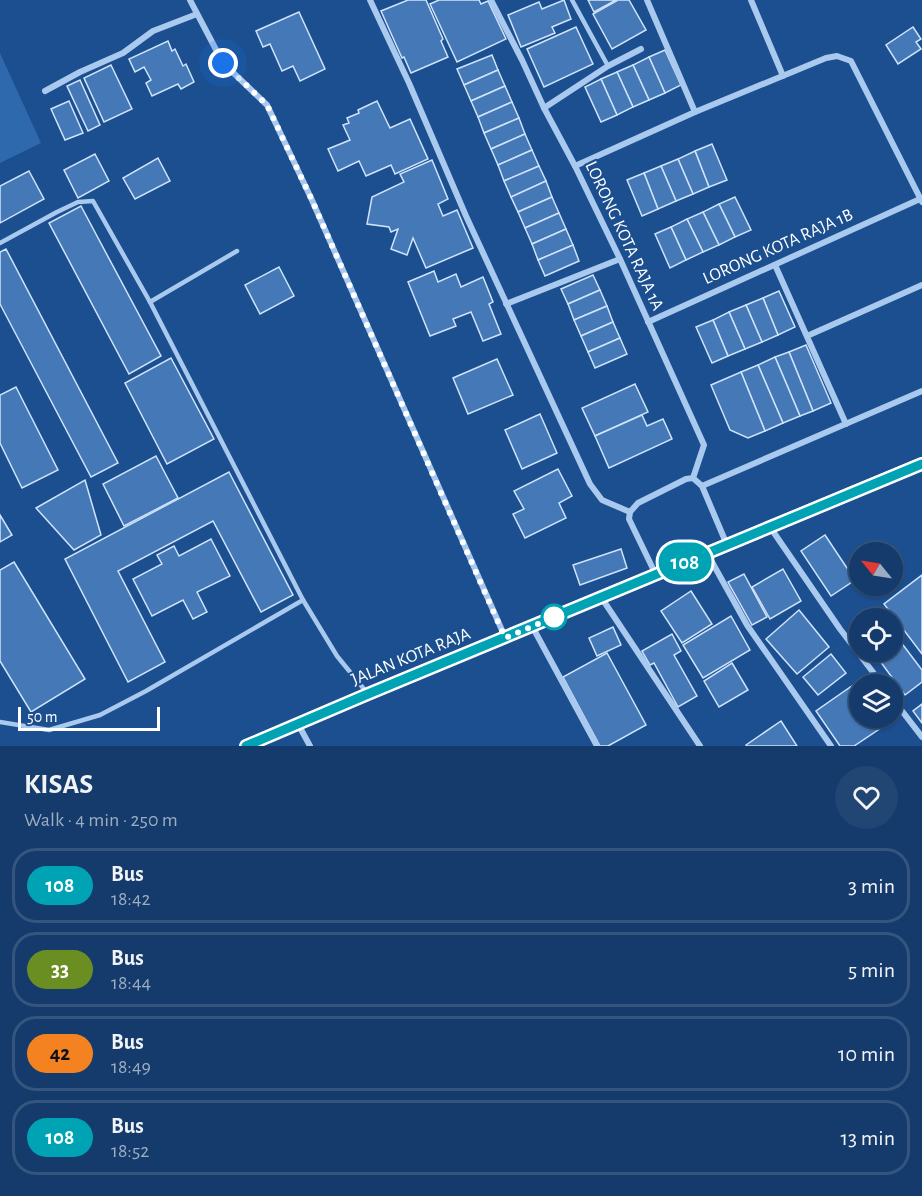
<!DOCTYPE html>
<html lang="en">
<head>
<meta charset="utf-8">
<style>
	:root { --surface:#143b6b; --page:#214673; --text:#f1f3f6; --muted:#9dadc1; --line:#33557e }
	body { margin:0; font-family:"Alegreya Sans",sans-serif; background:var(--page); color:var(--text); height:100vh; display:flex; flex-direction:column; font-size:22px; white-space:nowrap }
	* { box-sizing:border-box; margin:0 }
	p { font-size:20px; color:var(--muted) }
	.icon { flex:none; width:33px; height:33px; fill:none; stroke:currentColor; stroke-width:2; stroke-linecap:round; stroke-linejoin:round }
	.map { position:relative; height:746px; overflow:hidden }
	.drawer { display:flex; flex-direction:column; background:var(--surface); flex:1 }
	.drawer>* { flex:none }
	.badge { padding:0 12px; border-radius:20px; font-size:21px; line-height:39px }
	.needle { width:39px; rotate:300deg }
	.buttons { position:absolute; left:849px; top:542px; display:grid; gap:12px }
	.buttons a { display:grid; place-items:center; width:54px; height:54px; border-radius:50%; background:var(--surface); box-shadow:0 2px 4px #0004,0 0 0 2px var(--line); font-size:30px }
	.scale { position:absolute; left:18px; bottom:15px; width:142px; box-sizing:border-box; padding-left:6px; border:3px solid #fff; border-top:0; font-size:16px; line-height:21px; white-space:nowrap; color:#fff; -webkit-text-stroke:4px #1b4f8f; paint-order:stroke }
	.you { position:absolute; width:30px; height:30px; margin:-15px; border:4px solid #fff; border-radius:50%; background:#1a73e8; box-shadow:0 0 0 9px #1a73e833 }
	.map>.badge { position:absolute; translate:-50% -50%; box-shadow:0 0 0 3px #fff }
	.round { display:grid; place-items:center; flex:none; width:63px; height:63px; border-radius:32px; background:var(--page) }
	.summary { display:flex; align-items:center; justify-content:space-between; height:102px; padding:0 24px }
	h1 { font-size:28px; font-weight:700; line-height:45px }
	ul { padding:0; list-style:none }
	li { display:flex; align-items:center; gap:18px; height:75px; margin:0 12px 9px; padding:0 12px; border:3px solid var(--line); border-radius:24px }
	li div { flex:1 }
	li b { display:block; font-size:22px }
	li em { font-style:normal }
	li .badge { min-width:66px; font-weight:700; text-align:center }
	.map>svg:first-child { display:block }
	.green { fill:#2e69ad }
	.building { fill:#4478b7; stroke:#cfe3fa; stroke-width:1.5 }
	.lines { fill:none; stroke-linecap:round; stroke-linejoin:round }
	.service { stroke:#a9c9ee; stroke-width:4.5 }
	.minor { stroke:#a9c9ee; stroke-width:6 }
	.secondary { stroke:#d6e6fa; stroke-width:12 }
	.line-casing { stroke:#fff; stroke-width:14 }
	.line { stroke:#00a3b4; stroke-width:9 }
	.walk { stroke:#fff; stroke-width:6; stroke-dasharray:0 10.8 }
	.stop-dot { fill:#fff; stroke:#00a3b4; stroke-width:3 }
	.labels { text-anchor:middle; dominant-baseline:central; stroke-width:4.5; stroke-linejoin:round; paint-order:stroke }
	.street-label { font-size:18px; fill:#fff; stroke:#1b4f8f }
</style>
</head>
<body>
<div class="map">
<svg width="922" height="746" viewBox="0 0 922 746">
	<rect width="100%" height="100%" fill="#1b4f8f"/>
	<path class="green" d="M0 53 41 143 0 163Z"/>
	<g class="building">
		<path d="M408 0H426L443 39 441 41 448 57 411 73 404 57 402 58 381 11Z"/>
		<path d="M439 0H479L481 4 488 1 506 39 457 62 430 4Z"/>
		<path d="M564 0 571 19 552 27 555 33 521 47 508 15 539 2 542 9Z"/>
		<path d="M588 0H616L594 12Z"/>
		<path d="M618 0H629L646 30 612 49 593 14Z"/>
		<path d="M299 12 325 69 300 81 293 66 282 71 270 44 263 47 256 31Z"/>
		<path d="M576 27 593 64 544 87 527 49Z"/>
		<path d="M913 27 921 39 916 42 921 49 898 64 886 45Z"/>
		<path d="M168 41 172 51 175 49 183 66 186 64 194 82 181 89 178 84 152 96 146 83 151 80 144 67 135 72 129 59Z"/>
		<path d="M665 50 681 85 665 93 649 57Z"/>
		<path d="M492 55 498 70 464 85 457 69Z"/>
		<path d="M649 57 665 93 649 100 633 65Z"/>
		<path d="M111 65 132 109 104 122 84 78Z"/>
		<path d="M633 65 649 100 633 107 617 72Z"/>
		<path d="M498 70 505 86 471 101 464 85Z"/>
		<path d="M617 72 633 107 617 115 601 79Z"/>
		<path d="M601 79 617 115 601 122 585 87Z"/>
		<path d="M80 80 100 125 88 131 67 86Z"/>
		<path d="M505 86 512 102 478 117 471 101Z"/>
		<path d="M69 101 83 133 65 140 51 109Z"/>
		<path d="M377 101 390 128 410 119 428 159 395 174 391 165 366 176 359 161 338 171 328 149 350 140 343 125 349 123 347 118 359 113 358 110Z"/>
		<path d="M512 102 519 118 484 133 478 117Z"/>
		<path d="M519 118 525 134 491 149 484 133Z"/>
		<path d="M525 134 532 150 498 165 491 149Z"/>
		<path d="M712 144 727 180 709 187 695 151Z"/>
		<path d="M532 150 539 166 504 181 498 165Z"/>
		<path d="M695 151 709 187 693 194 678 159Z"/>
		<path d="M95 154 109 181 78 198 64 170Z"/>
		<path d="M158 158 170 181 135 199 123 178Z"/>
		<path d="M678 159 693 194 676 201 661 166Z"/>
		<path d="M432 160 448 199 438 204 443 216 457 210 473 248 426 268 413 238 407 255 391 249 398 229 391 232 389 227 367 224 372 197 404 182 400 174Z"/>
		<path d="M539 166 546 181 511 197 504 181Z"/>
		<path d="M661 166 676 201 658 209 644 173Z"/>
		<path d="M29 171 44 199 0 223V186Z"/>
		<path d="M644 173 658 209 642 216 627 180Z"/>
		<path d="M546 181 552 197 518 212 511 197Z"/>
		<path d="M552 197 559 213 525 228 518 212Z"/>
		<path d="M735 197 751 230 735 237 719 204Z"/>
		<path d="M719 204 735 237 719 245 703 212Z"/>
		<path d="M81 206 161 356 129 374 49 223Z"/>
		<path d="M703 212 719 245 703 252 687 219Z"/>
		<path d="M559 213 566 229 532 244 525 228Z"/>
		<path d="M687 219 703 252 686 260 671 227Z"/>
		<path d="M671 227 686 260 670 268 655 234Z"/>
		<path d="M566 229 573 245 538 260 532 244Z"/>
		<path d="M573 245 579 261 545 276 538 260Z"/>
		<path d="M6 249 118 463 91 477 0 304V252Z"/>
		<path d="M279 267 294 296 260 314 245 285Z"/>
		<path d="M434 271 438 282 456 274 461 287 483 277 493 302 489 304 501 334 483 341 471 312 453 319 456 326 430 336 408 282Z"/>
		<path d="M593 275 600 290 568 304 561 289Z"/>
		<path d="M600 290 607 306 574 320 568 304Z"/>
		<path d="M779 291 795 327 778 335 763 298Z"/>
		<path d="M763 298 778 335 762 342 746 305Z"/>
		<path d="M746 305 762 342 745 349 729 312Z"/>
		<path d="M607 306 613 322 581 336 574 320Z"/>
		<path d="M729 312 745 349 728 356 713 320Z"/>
		<path d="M713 320 728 356 712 363 696 327Z"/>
		<path d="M613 322 620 338 588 352 581 336Z"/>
		<path d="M620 338 627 354 595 368 588 352Z"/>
		<path d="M806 345 831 403 813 411 789 352Z"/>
		<path d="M789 352 813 411 800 416 775 357Z"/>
		<path d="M775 357 800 416 783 423 758 365Z"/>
		<path d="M171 358 214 439 167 464 125 383Z"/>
		<path d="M497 359 513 395 468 414 453 378Z"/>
		<path d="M758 365 783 423 765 431 741 372Z"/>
		<path d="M741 372 765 431 748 438 730 430 711 385Z"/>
		<path d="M635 384 648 412 595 436 582 408Z"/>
		<path d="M16 387 58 470 22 488 0 443V395Z"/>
		<path d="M540 414 557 453 522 469 505 430Z"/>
		<path d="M642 415 647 426 663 419 672 439 609 468 595 436Z"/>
		<path d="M156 456 178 498 124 526 103 484Z"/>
		<path d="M558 469 572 496 559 503 566 518 525 538 513 514 524 509 514 491Z"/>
		<path d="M229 472 293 595 261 612 213 521 118 571 165 662 128 682 65 559Z"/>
		<path d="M85 480 101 535 74 550 36 508Z"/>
		<path d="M0 515 12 535 0 542Z"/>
		<path d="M825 535 855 580 831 596 801 551Z"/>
		<path d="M211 539 230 576 197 592 207 612 193 619 183 600 152 616 133 579 162 564 157 555 174 546 179 556Z"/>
		<path d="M621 549 627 568 580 585 573 565Z"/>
		<path d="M14 562 85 679 31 712 0 661V570Z"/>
		<path d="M783 569 801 601 770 619 752 587Z"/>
		<path d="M744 574 767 617 752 625 728 582Z"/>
		<path d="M922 575V654L884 604Z"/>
		<path d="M691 591 712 624 682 643 661 611Z"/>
		<path d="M799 610 829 647 797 674 766 639Z"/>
		<path d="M731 616 750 650 703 678 683 645Z"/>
		<path d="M613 627 621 645 597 656 589 638Z"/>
		<path d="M672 634 681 651 674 655 697 696 678 707 654 663 650 665 642 651Z"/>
		<path d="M897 637 922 670V682L905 695 874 653 878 651H892V640Z"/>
		<path d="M607 653 646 725 608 746H600L563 677Z"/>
		<path d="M831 654 846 673 818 695 803 677Z"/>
		<path d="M732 663 748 690 719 707 704 681Z"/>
		<path d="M856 683 860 689V717H878L884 726 854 746H840L816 711Z"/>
		<path d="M922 704V723L913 711Z"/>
		<path d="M781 721 797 746H747L746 745Z"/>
	</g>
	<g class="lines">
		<g class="service">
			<path d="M572 0 608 66"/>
			<path d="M0 243 57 212 78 202 93 201 150 302 303 600 337 656 368 694"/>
			<path d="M150 302 237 251"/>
			<path d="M0 722 49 730 100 715 146 691 303 600"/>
		</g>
		<g class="minor">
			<path d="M190 0 223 63 267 105 311 198 505 637"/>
			<path d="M370 0 409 83 466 216 590 484 602 500 630 512"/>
			<path d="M491 0 522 60 544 108 575 166 620 259 704 445 693 478"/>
			<path d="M647 0 695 112"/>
			<path d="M751 0 783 76"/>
			<path d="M45 91 80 72 123 53 153 31 197 14"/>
			<path d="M544 108 608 66 641 49"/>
			<path d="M575 166 695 112 826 58 837 56 851 61 922 202"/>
			<path d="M775 265 846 424"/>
			<path d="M506 304 620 259"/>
			<path d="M648 322 920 199"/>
			<path d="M807 336 922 285"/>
			<path d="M693 478 702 486 727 545"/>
			<path d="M702 486 922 391"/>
			<path d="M770 527 840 629 882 684"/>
			<path d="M707 553 747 625 831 746"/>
			<path d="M656 575 629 519 630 512 638 503 686 479 693 478"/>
			<path d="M601 597 700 746"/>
			<path d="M532 626 597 746"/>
			<path d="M892 698 922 737"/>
			<path d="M298 724 310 746"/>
		</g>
		<path class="secondary" d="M246 746 368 694 922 463"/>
	</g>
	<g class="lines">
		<defs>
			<path id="line" d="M246 746 368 694 922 464"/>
		</defs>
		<use href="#line" class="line-casing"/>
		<use href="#line" class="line"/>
		<path class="walk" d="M223 63 267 105 311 198 505 638 554 617"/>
	</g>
	<circle class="stop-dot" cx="554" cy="617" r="12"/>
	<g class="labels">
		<g class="street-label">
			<text transform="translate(624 236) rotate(65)">LORONG KOTA RAJA 1A</text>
			<text transform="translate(778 247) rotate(-24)">LORONG KOTA RAJA 1B</text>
			<text transform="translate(411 657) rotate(-22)">JALAN KOTA RAJA</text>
		</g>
	</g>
</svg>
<div class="buttons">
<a><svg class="needle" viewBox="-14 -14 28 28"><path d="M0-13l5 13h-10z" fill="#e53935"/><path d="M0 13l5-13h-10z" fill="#9dadc1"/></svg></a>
<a><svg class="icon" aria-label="locate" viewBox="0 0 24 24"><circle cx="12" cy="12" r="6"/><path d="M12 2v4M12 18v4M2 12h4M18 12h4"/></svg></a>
<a><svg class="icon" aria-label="layers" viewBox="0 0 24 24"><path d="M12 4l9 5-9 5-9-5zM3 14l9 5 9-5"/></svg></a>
</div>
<div class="scale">50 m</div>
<div class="you" style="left:223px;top:63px"></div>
<b class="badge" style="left:685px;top:562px;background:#00a3b4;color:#fff">108</b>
</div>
<section class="drawer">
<div class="summary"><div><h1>KISAS</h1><p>Walk · 4 min · 250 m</p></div><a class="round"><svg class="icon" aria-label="heart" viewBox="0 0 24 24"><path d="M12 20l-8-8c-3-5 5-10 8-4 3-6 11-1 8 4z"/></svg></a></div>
<ul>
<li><span class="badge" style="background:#00a3b4;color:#fff">108</span><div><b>Bus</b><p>18:42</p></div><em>3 min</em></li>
<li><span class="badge" style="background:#6b8e23;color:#fff">33</span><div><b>Bus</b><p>18:44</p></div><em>5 min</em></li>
<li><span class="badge" style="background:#f58220;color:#111">42</span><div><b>Bus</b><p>18:49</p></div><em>10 min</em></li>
<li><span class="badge" style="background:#00a3b4;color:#fff">108</span><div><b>Bus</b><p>18:52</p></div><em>13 min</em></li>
</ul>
</section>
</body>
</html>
